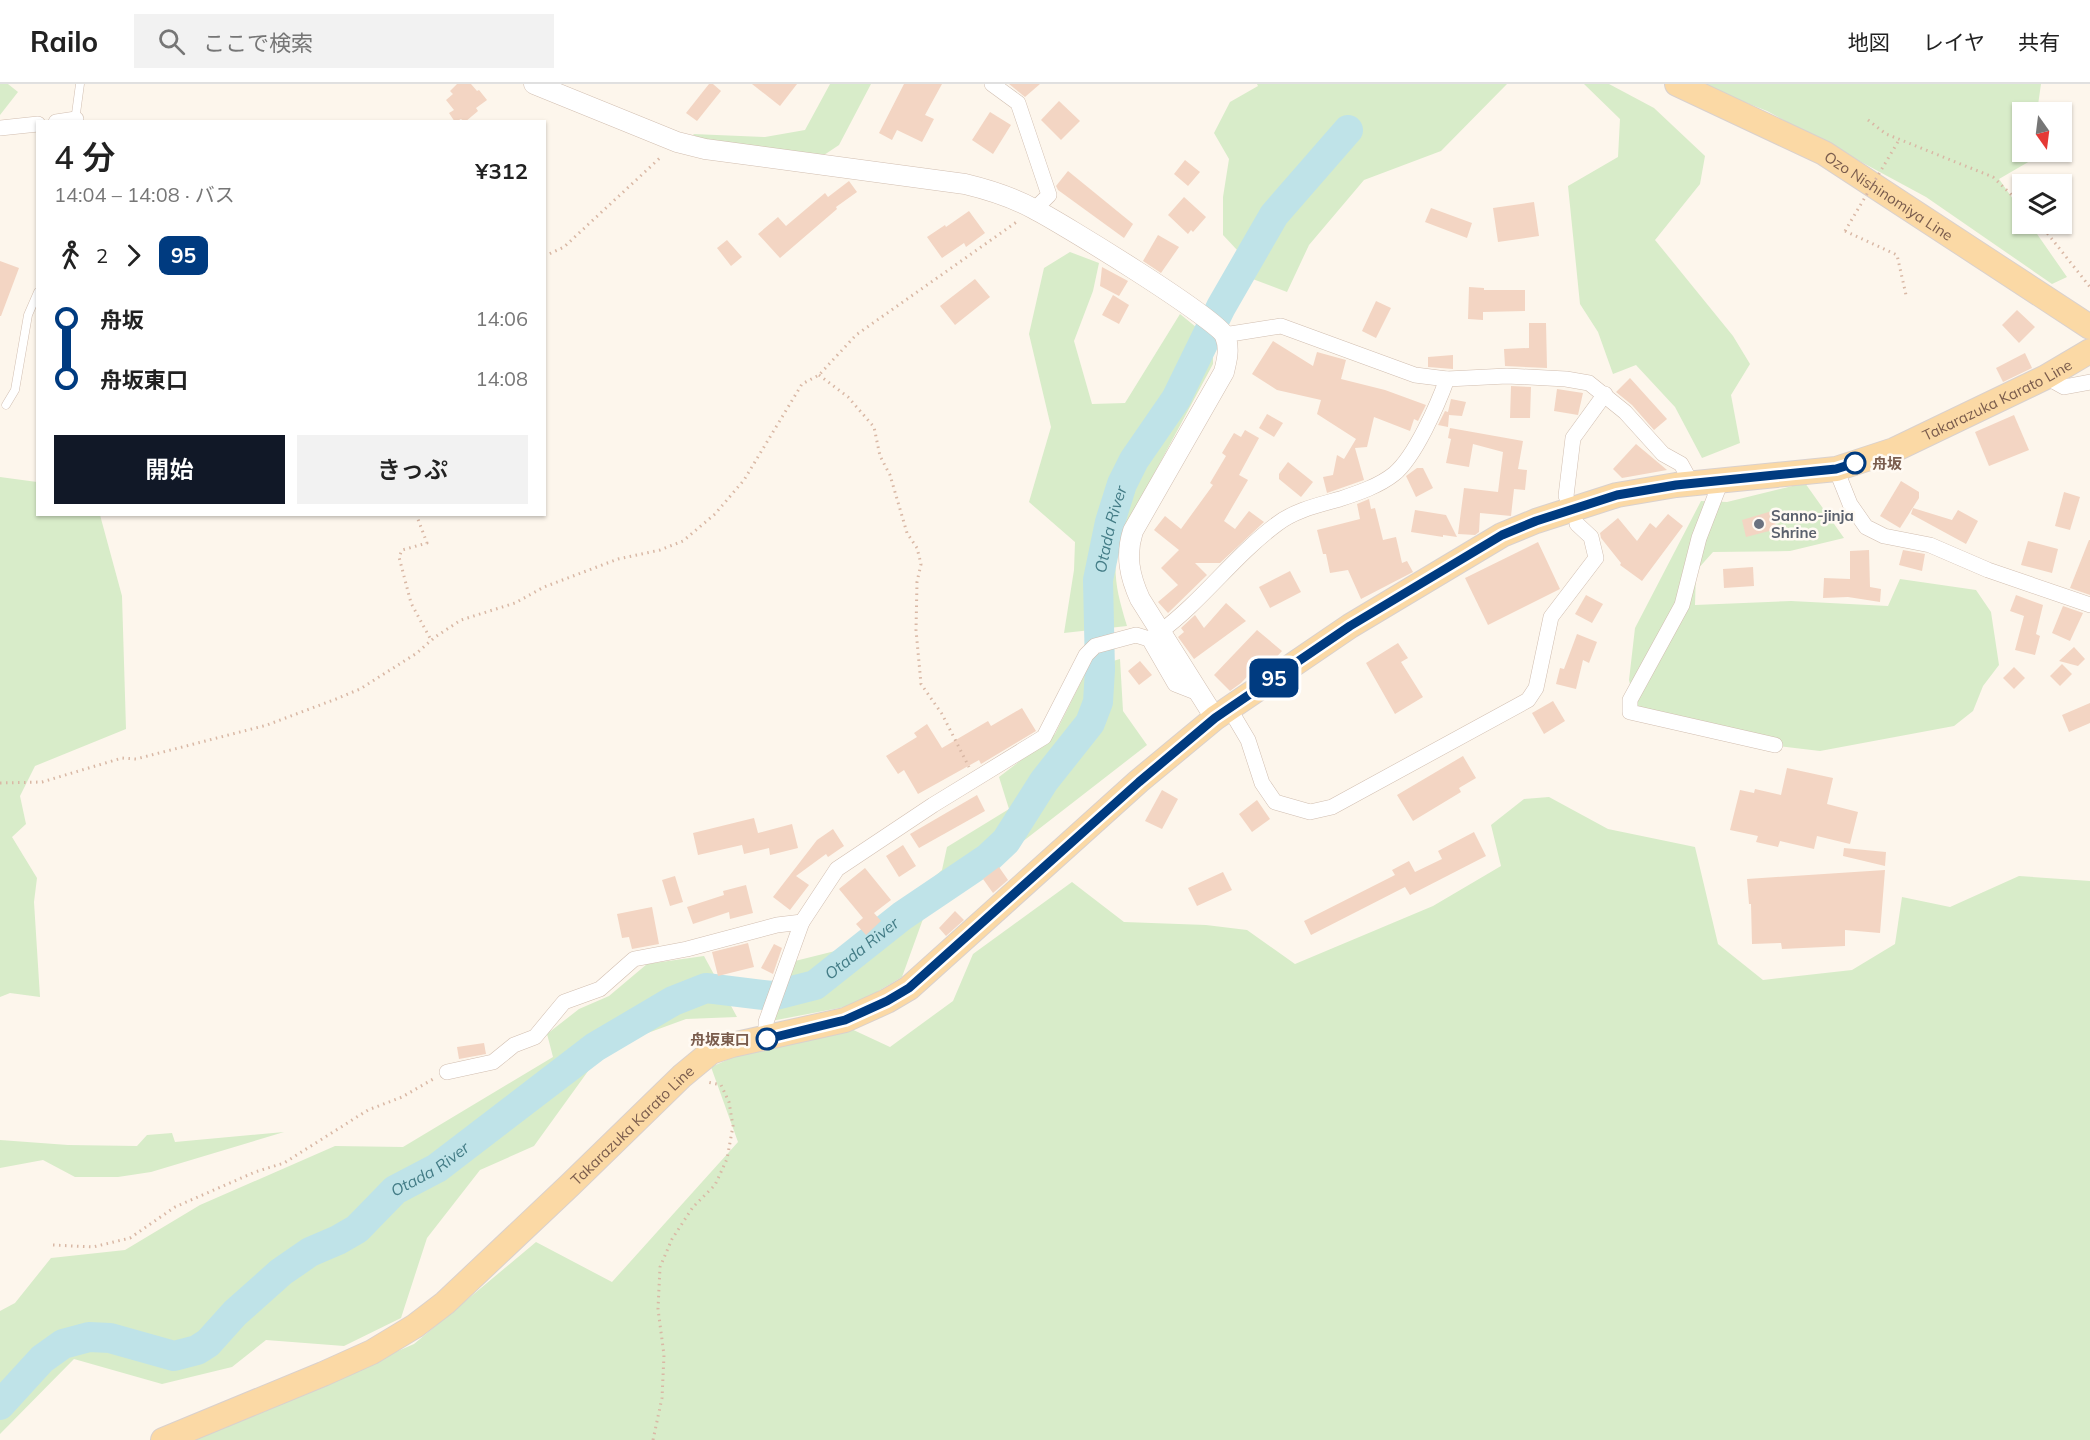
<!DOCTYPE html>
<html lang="ja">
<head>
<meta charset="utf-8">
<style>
	:root { --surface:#fff; --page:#f2f2f2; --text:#222; --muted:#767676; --line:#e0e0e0; --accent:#111827 }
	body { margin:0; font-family:Mulish,"Noto Sans JP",sans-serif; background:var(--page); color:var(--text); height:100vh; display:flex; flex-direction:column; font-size:22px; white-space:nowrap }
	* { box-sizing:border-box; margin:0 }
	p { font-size:20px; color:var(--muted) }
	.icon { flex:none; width:33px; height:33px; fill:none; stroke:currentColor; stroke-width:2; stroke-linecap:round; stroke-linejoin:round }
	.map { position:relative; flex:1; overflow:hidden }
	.side { position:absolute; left:36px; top:36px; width:510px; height:396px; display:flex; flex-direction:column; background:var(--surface); border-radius:0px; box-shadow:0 2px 4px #0004 }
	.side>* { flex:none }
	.badge { padding:0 12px; border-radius:9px; font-size:21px; line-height:39px }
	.needle { width:39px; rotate:166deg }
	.buttons { position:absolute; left:2012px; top:18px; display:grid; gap:12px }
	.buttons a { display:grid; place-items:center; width:60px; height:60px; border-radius:0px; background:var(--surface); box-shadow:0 2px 4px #0004; font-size:30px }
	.map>.badge { position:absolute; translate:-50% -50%; box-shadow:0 0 0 3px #fff }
	.legs { display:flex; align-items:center; gap:9px; height:66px; padding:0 18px; font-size:20px }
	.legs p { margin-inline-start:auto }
	.overview { display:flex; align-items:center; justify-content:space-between; height:102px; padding:0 18px }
	h1 { font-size:33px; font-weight:600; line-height:45px }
	.cta { display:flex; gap:12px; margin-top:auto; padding:12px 18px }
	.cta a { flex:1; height:69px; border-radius:0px; background:var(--accent); color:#fff; font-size:24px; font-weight:600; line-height:69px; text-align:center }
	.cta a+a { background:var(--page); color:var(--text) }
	ul { padding:0 18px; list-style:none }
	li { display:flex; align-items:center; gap:21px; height:60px; font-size:22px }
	li i { display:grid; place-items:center; width:9px; height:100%; margin:0 8px; background:currentColor }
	li i::after { content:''; width:15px; height:15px; margin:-8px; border:4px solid; border-radius:50%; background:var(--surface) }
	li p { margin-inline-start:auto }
	li:first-child i { background:linear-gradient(#0000 50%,currentColor 0) }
	li:last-child i { background:linear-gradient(currentColor 50%,#0000 0) }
	header { display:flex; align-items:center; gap:36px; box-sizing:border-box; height:84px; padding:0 30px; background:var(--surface); border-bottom:2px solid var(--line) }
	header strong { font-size:28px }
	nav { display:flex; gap:33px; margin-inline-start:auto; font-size:21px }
	.search { width:420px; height:54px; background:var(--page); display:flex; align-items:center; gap:15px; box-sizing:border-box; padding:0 21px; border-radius:0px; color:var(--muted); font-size:22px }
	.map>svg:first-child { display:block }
	.green { fill:#d8ecc9 }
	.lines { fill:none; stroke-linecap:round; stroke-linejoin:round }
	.river { stroke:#bfe3e8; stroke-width:30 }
	.building { fill:#f3d5c3 }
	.service-casing { stroke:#d1beb0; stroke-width:9 }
	.minor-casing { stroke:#d1beb0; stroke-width:16 }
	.tertiary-casing { stroke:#d1beb0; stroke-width:21 }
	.primary-casing { stroke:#dad1cd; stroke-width:26 }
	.path { stroke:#d9b8a5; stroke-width:3; stroke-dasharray:1.5 4.5; stroke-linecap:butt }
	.service { stroke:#fff; stroke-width:8 }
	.minor { stroke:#fff; stroke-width:15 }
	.tertiary { stroke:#fff; stroke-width:20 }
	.primary { stroke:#fbd9a5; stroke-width:24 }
	.path-bridge { stroke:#d9b8a5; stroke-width:3; stroke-dasharray:1.5 4.5; stroke-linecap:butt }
	.line-1-casing { stroke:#fff; stroke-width:14 }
	.line-1 { stroke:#003b80; stroke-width:9 }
	.stop-1-dot { fill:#fff; stroke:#003b80; stroke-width:3 }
	.worship-dot { fill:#6b7280; stroke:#fffaf3; stroke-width:2 }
	.labels { text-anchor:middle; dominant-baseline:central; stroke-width:5; stroke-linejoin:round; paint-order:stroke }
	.street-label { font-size:15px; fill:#7a5c4d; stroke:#fffaf3 }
	.stop-label { font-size:15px; font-weight:bold; fill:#7a5c4d; stroke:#fffaf3; text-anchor:start }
	.worship-label { font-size:15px; font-weight:bold; fill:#5b616d; stroke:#fffaf3; text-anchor:start }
	.water-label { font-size:16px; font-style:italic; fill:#437c86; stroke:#fffaf3 }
</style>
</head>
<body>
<header>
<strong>Railo</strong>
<div class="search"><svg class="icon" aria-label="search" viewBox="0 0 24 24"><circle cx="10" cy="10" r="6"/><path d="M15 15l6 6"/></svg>ここで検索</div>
<nav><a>地図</a><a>レイヤ</a><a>共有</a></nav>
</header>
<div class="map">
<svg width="2090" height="1356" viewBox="0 0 2090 1356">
	<rect width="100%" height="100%" fill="#fdf6ec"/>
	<g class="green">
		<path d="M0 0H8L18 8 0 31Z"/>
		<path d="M830 0H871L839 61 824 71 700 57 693 50 765 53 805 46Z"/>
		<path d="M1257 0H1507L1441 67 1364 96 1309 161 1287 208 1250 194 1238 167 1223 151V113L1229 75 1214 49 1230 18 1258 2Z"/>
		<path d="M1584 0H1609L1654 24 1705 72 1700 100 1655 156 1733 252 1750 280 1731 311 1740 359 1702 374 1675 323 1636 281 1613 290 1598 248 1580 220 1568 102 1618 73 1620 35Z"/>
		<path d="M1699 0H2041L2037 28H2022V68H2032L2030 77 1999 95 2022 128V140H2030L2067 193 2052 200 1926 113 1767 27Z"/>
		<path d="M1070 168 1099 179 1093 207 1074 257 1092 320 1125 319 1180 230 1213 257V280L1117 459C1113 493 1117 509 1127 542L1064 549 1074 486 1075 458 1029 418 1051 343 1029 250 1044 184Z"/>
		<path d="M0 393 37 398 38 430 100 431 122 512 126 645 35 682 20 712 26 740 12 753 37 794 34 818 40 913 10 909 0 913Z"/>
		<path d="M1805 399 1844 454 1790 467 1713 468 1696 487 1695 521 1791 517 1888 522 1900 495 1976 506 1991 528 1999 581 1983 602 1973 627 1954 642 1820 667 1770 661 1638 632 1629 596 1635 544 1701 417 1727 418Z"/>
		<path d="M1120 575 1123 627 1147 661 923 835 902 893 855 921 766 938 795 877 835 867 856 865 900 828 910 815 942 786 947 763 1009 725 999 693 1055 650 1088 584Z"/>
		<path d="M1549 713 1608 745 1695 763 1718 860 1763 896 1852 886 1895 860 1902 813 1950 823 2019 792 2090 797V1356H193L414 1260 536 1158 612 1198 738 1058 711 983 775 955 847 943 890 963 953 917 973 870 1072 798 1124 838 1206 841 1247 846 1295 880 1433 822 1501 782 1491 741 1524 715Z"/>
		<path d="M704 872 737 933 686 935 604 965 534 1062 480 1086 427 1154 401 1234 344 1262 266 1256 232 1283 162 1300 74 1275 0 1350V1227L15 1219 51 1174 125 1166 200 1121 335 1062 403 1063 553 973 547 950 579 925 609 912 647 880Z"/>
		<path d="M284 1048 151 1088 118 1093H75L43 1076 0 1084V1056L68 1061 137 1062 147 1051 172 1049 175 1058Z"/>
	</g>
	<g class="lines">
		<path class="river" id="s1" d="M0 1321 42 1275 63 1260 89 1253 110 1254 174 1272 197 1266 208 1259 235 1229 281 1188 310 1168 338 1156 357 1145 395 1106 437 1084 595 963 673 917 706 904 772 912 815 901 902 832 988 774 1006 757 1044 697 1090 639 1098 618 1100 586 1098 496 1110 438 1122 400 1134 376 1176 315 1221 223 1274 131 1348 46"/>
	</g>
	<g class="building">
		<path d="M457 0H471L477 7 479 6 487 16 476 24 478 27 465 38 461 35 455 38 449 29 454 26 446 16 453 10 450 7Z"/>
		<path d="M709 0H713L721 7 697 37 686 29Z"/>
		<path d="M752 0H797L780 22Z"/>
		<path d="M904 0H942L925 31 934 35 922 58 897 46 892 56 879 49Z"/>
		<path d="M1009 0H1040L1025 13Z"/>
		<path d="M1059 17 1080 37 1061 56 1041 36Z"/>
		<path d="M990 28 1011 41 993 70 972 56Z"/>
		<path d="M1185 76 1200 88 1188 102 1174 90Z"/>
		<path d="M1068 87 1133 140 1124 154 1058 106 1056 102Z"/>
		<path d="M849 97 857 108 836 123 837 125 780 174 758 150 778 133 786 142 825 109 828 113Z"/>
		<path d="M1184 113 1206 133 1193 148 1191 146 1188 150 1168 131Z"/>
		<path d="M1534 118 1539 152 1498 158 1493 124Z"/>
		<path d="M1431 124 1472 139 1467 154 1425 138Z"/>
		<path d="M969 127 985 149 966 163 964 159 942 174 927 153 945 141 946 143Z"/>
		<path d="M1158 151 1179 163 1161 189 1143 177Z"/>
		<path d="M727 156 742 173 731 182 717 164Z"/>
		<path d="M0 177 19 184 1 232H0Z"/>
		<path d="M1102 183 1128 197 1119 212 1100 202Z"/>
		<path d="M975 195 990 213 955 241 940 222Z"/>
		<path d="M1469 203 1484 204V206H1525V227L1483 228V236L1468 235Z"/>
		<path d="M1113 211 1129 221 1119 240 1102 231Z"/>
		<path d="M1376 217 1391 224 1376 254 1362 247Z"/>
		<path d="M2017 226 2035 243 2019 259 2002 241Z"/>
		<path d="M1529 239H1546L1547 284 1505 282 1504 265 1529 264Z"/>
		<path d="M1273 257 1313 282 1317 268 1346 276 1341 295 1385 306 1426 321 1418 337 1414 335 1410 347 1374 333 1367 363 1355 364 1364 396 1327 409 1323 393 1333 391 1337 371 1344 375 1356 355 1317 330 1321 316 1277 306 1252 290Z"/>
		<path d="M2025 269 2032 284 2003 298 1996 284Z"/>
		<path d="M1453 271V285L1428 283V273Z"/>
		<path d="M1630 294 1667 335 1654 346 1632 321 1616 308Z"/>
		<path d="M1511 302 1531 303 1530 334H1510Z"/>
		<path d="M1557 305 1583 309 1578 331 1554 327Z"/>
		<path d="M1451 315 1466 318 1462 332 1449 331 1448 343 1438 341 1445 327 1448 328Z"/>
		<path d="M1267 330 1283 339 1274 353 1259 344Z"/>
		<path d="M2014 331 2029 366 1989 382 1975 348Z"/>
		<path d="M1450 344 1523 357 1518 385 1527 386 1525 406 1514 405 1511 432 1480 429 1479 448 1475 451 1458 450 1464 404 1498 408 1503 368 1473 360 1469 383 1446 379 1451 355 1448 354Z"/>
		<path d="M1245 346 1259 354 1239 391 1248 396 1224 437 1235 445 1249 427 1264 438 1220 479H1195L1207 491 1168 529 1158 518 1178 501 1161 484 1179 466 1154 446 1165 432 1181 445 1213 401 1210 399 1226 372 1222 369 1234 349 1241 353Z"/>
		<path d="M1636 360 1667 386 1622 394 1613 385Z"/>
		<path d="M1288 378 1313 398 1301 413 1279 395V390Z"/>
		<path d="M1417 384H1423L1433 404 1416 413 1406 392Z"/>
		<path d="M1901 397 1919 408V414L1900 444 1880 432Z"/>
		<path d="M2064 408 2080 413 2070 446 2055 442Z"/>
		<path d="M1369 415 1371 425 1375 424 1383 456 1396 453 1402 479 1407 477 1413 488 1361 515 1348 486 1330 489 1326 470H1323L1317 446 1360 435 1357 420Z"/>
		<path d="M1913 424 1952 436 1958 426 1978 437 1966 460 1911 430Z"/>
		<path d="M1415 426 1446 431 1457 453 1443 451V453L1411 448Z"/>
		<path d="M1772 427 1777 445 1746 453 1742 436Z"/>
		<path d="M1668 430 1683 442 1642 497 1620 481 1621 479 1601 454 1600 449 1618 434 1637 457 1650 439 1656 444Z"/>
		<path d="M2089 456H2090V511L2070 504Z"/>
		<path d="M2028 457 2058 465 2052 489 2021 481Z"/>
		<path d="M1538 458 1560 505 1488 541 1465 494Z"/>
		<path d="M1869 466 1870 503 1881 505 1880 518 1848 513 1823 514 1824 494 1850 495V467Z"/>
		<path d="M1903 466 1925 470 1922 487 1899 481Z"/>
		<path d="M1753 483 1754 502 1724 504 1723 485Z"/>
		<path d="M1290 487 1301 508 1270 524 1259 503Z"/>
		<path d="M1586 511 1603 520 1592 539 1575 530Z"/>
		<path d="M2016 511 2043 521 2036 550 2040 552 2035 571 2015 566 2024 532 2010 527Z"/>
		<path d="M1226 519 1246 537 1194 575 1178 553 1184 548 1181 544 1195 531 1204 544Z"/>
		<path d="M2063 522 2083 529 2070 557 2052 549Z"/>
		<path d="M1257 546 1282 567 1273 577 1267 572 1241 599 1230 607 1214 591Z"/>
		<path d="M1577 550 1597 558 1589 579 1583 576 1576 605 1556 600 1560 584 1564 585Z"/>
		<path d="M1398 559 1408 574 1401 578 1423 613 1395 630 1366 579Z"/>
		<path d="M2074 563 2085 575 2078 582 2059 577Z"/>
		<path d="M1140 577 1152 591 1139 601 1128 587Z"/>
		<path d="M2062 580 2072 590 2060 602 2050 592Z"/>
		<path d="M2014 583 2025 594 2014 605 2003 594Z"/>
		<path d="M1553 617 1565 637 1544 650 1532 629Z"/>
		<path d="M2090 619V639L2069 648 2062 631Z"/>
		<path d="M1022 624 1036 647 981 680 979 676 918 710 904 686 898 690 886 672 917 653 914 649 927 640 942 664 988 637 991 642Z"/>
		<path d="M1463 672 1476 694 1459 704 1461 708 1413 737 1397 711Z"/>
		<path d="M1787 684 1833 694 1827 720 1858 728 1850 760 1817 752 1814 765 1780 757 1778 763 1756 758 1758 752 1730 746 1740 706 1754 709 1755 705 1781 711Z"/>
		<path d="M1162 706 1178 715 1162 745 1145 737Z"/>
		<path d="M977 711 985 727 919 764 910 750Z"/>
		<path d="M1257 716 1270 735 1252 748 1239 730Z"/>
		<path d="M754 734 758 749 792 740 798 764 770 771 769 764 744 770 742 761 698 771 693 749Z"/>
		<path d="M833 745 844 762 828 773 826 770 796 792 809 801 790 826 773 813 817 756Z"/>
		<path d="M1474 748 1486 772 1410 811 1405 803 1311 851 1304 837 1395 791 1392 786 1409 777 1415 788 1442 775 1438 767Z"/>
		<path d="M903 761 916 782 899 793 886 772Z"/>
		<path d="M1844 764 1886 768 1885 782 1843 772Z"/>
		<path d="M999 783 1008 796 993 809 983 795Z"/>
		<path d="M865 784 891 816 874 829 881 837 866 851 856 840 863 834 839 805Z"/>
		<path d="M1885 786 1880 849 1845 846V862L1782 865 1781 859 1752 860 1751 820H1749L1747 795Z"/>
		<path d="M1223 788 1232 806 1197 822 1188 804Z"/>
		<path d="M675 792 683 818 670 822 662 796Z"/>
		<path d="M746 801 753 829 730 835 729 828 693 840 687 823 724 811 723 807Z"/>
		<path d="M652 823 659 860 632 865 629 853 622 854 617 830Z"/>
		<path d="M955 827 964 836 946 852 939 844Z"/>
		<path d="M748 859 754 883 718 892 712 868Z"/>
		<path d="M774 860 782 864 773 890 761 884Z"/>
		<path d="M484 959 486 970 459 975 457 963Z"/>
	</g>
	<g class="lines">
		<defs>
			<g id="service">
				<path d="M75 37 80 0"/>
				<path d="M6 321 15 306 28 231 38 208"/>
			</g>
			<g id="minor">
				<path d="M992 0 1018 19 1049 111 1035 125"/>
				<path d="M56 38 76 35"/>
				<path d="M0 44 38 40"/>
				<path d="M1224 251 1281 242 1415 291 1447 295 1507 292 1566 295 1589 299 1625 328 1663 370 1681 380 1692 400"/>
				<path d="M2046 293 2064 303 2090 298"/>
				<path d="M1836 385 1850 420 1866 443 1884 452 1930 461 1988 486 2090 521"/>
				<path d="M1721 397 1699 454 1682 521 1630 616V628L1775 661"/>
				<path d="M1566 412 1573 354 1605 310"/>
				<path d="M1160 548C1203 516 1234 472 1277 440 1295 426 1319 421 1340 415 1358 409 1379 402 1394 390 1415 373 1438 320 1447 295"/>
				<path d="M1229 624 1248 656 1262 699 1275 718 1310 728 1332 723 1528 616 1536 604 1551 533 1596 474 1591 453 1577 440"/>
				<path d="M766 955V938L802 838"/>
				<path d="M447 988 493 978 514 961 535 953 564 918 600 905 634 875 687 865 777 841 802 838 837 785 933 721 1044 653 1086 571 1095 562 1136 551 1149 555 1175 600 1198 609"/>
			</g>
			<path id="tertiary" d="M534 0 677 58 705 65 965 100C990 106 1012 113 1034 125 1060 138 1218 235 1225 252 1230 264 1227 276 1224 288L1133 447C1125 472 1130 493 1140 515L1215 634"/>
			<g id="primary">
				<path id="s2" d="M1677 0 1824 69 2090 243"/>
				<path id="s3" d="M163 1356 323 1290 372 1268 415 1242 445 1219 570 1101 682 992 711 968 732 961 845 936 887 917 909 904 1139 697 1215 634 1350 542 1502 451 1536 437 1617 411 1676 401 1836 385 1894 366 2046 293 2090 267"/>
			</g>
		</defs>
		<use href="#service" class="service-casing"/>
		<use href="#minor" class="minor-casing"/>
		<use href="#tertiary" class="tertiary-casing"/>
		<use href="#primary" class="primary-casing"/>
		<g class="path">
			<path d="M1868 36 1886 50 1993 93 2022 121"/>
			<path d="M2040 140 2090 203"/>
			<path d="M1845 147 1897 171 1906 211"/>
			<path d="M544 169 549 170 564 163 662 72"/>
			<path d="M819 291 848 313 874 343 880 372 890 391 907 449 917 464 921 480 917 498 916 546 921 600 942 630 969 683"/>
			<path d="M416 430 427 459 402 466 399 473 411 519 431 556"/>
			<path d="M0 699 42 698 122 674 136 675 267 641 336 615 360 605 417 569 435 553 461 536 515 519 544 503 618 475 660 466 683 457 715 430 744 396 802 300 819 291 856 251 1018 137"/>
			<path d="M53 1161 93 1163 130 1154 175 1123 255 1088 284 1079 368 1026 402 1013 435 994"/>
			<path d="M653 1356 662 1314 664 1271 658 1225 660 1183 672 1155 693 1123 715 1101 727 1075 733 1042 729 1018 721 1001 707 998"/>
		</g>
		<use href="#service" class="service"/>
		<use href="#minor" class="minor"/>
		<use href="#tertiary" class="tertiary"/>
		<use href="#primary" class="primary"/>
		<path class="path-bridge" d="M1845 147 1899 56"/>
	</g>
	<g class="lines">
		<defs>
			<path id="line-1" d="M767 955 845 936 887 917 909 904 1139 698 1215 634 1350 542 1502 451 1536 437 1617 411 1676 401 1836 385 1855 379"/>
		</defs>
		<use href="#line-1" class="line-1-casing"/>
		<use href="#line-1" class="line-1"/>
	</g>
	<g class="stop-1-dot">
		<circle cx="1855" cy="379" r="10"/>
		<circle cx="767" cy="955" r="10"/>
	</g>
	<circle class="worship-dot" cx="1759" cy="440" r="6"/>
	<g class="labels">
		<g class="street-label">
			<text stroke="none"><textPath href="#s2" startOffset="240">Ozo Nishinomiya Line</textPath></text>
			<text stroke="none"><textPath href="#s3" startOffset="2157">Takarazuka Karato Line</textPath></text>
			<text stroke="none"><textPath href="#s3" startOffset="573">Takarazuka Karato Line</textPath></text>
		</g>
		<g class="stop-label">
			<text x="1872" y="379">舟坂</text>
			<text x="750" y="955" text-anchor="end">舟坂東口</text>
		</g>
		<g class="worship-label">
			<text x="1771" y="431">Sanno-jinja<tspan x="1771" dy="17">Shrine</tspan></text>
		</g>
		<g class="water-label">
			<text stroke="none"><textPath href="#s1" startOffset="1548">Otada River</textPath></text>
			<text stroke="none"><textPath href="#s1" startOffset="1026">Otada River</textPath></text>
			<text stroke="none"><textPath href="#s1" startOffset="524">Otada River</textPath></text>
		</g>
	</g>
</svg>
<div class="buttons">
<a><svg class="needle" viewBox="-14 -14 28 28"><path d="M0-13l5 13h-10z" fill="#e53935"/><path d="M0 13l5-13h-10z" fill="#767676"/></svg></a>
<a><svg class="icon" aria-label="layers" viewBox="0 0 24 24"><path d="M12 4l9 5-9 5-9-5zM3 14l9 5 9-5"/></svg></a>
</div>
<b class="badge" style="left:1274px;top:594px;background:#003b80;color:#fff">95</b>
<section class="side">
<div class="overview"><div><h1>4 分</h1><p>14:04 – 14:08 · バス</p></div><b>¥312</b></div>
<div class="legs"><svg class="icon" aria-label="walk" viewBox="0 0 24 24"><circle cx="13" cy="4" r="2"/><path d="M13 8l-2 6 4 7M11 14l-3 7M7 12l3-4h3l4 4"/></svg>2<svg class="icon" aria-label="forward" viewBox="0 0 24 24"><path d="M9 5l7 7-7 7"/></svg><b class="badge" style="background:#003b80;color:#fff">95</b></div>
<ul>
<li><i style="color:#003b80"></i><b>舟坂</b><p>14:06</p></li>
<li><i style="color:#003b80"></i><b>舟坂東口</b><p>14:08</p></li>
</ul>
<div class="cta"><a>開始</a><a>きっぷ</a></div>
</section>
</div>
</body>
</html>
